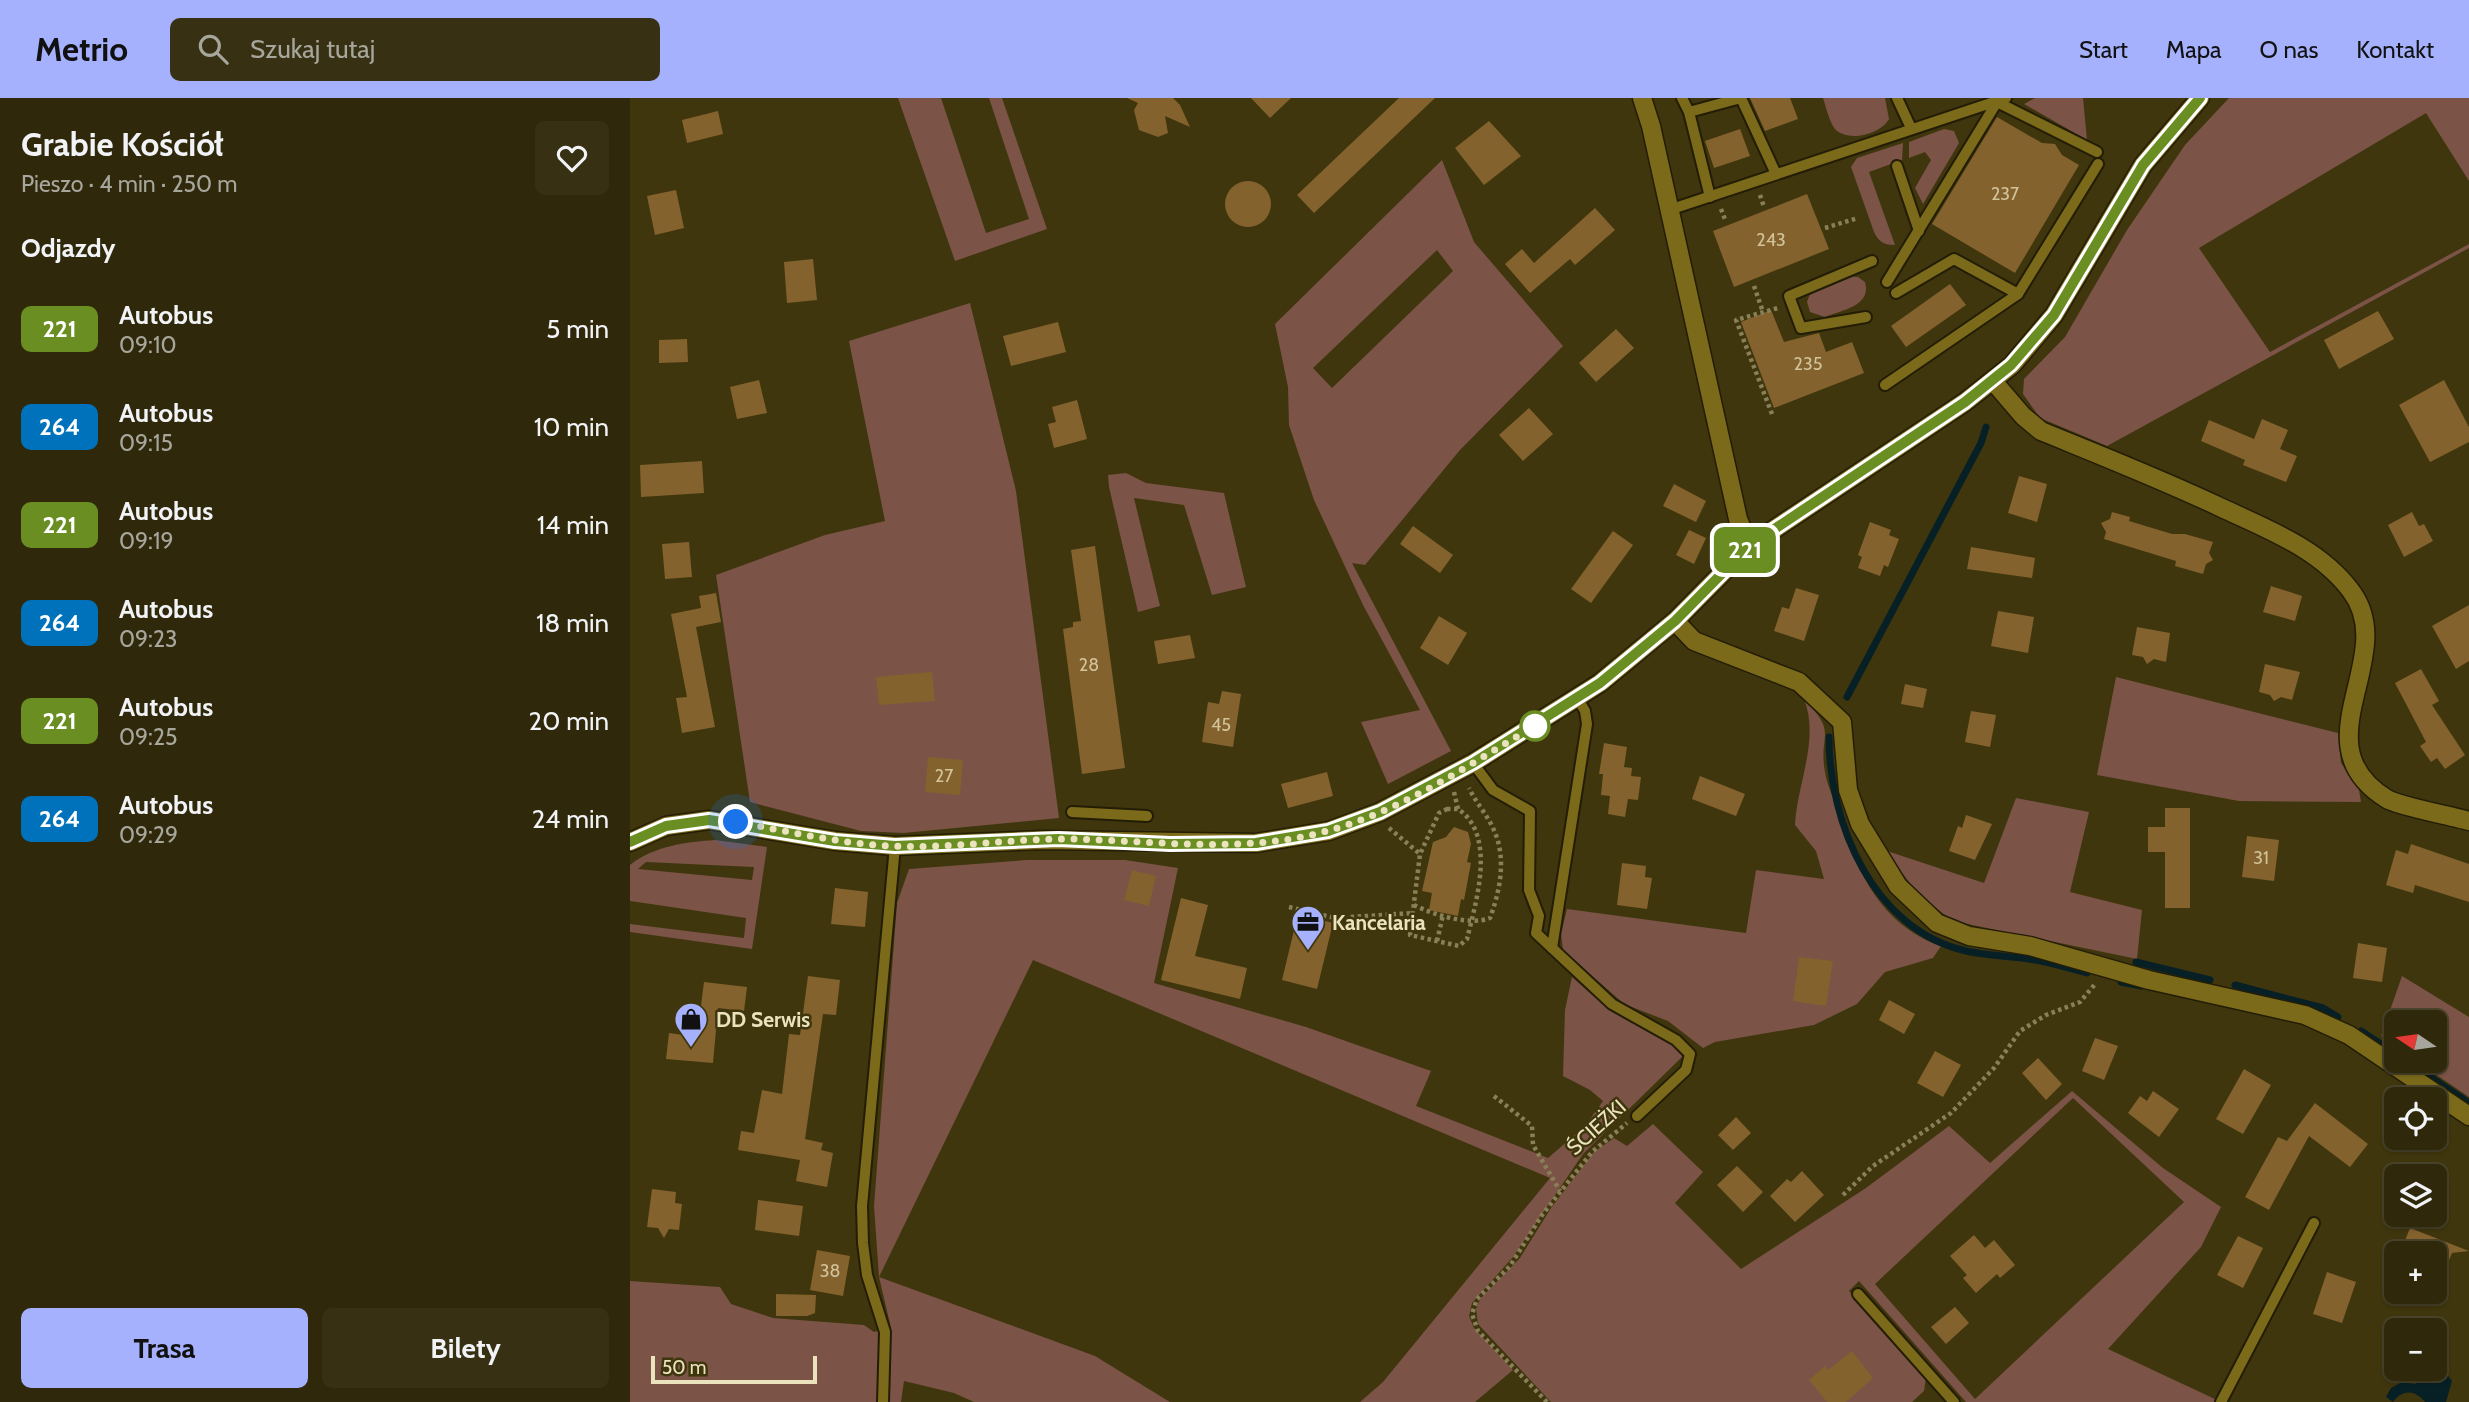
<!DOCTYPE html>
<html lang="pl">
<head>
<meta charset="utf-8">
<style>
	:root { --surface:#2f280a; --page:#373013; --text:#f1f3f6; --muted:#a7a69c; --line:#4a442b; --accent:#a5b1fc }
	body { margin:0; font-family:Cabin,sans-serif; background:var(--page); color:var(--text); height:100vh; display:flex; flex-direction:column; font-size:26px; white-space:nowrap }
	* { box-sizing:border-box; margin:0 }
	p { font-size:23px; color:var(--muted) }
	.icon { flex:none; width:38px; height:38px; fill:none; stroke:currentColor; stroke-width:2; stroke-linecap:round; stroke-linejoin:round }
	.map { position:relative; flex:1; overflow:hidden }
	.details { display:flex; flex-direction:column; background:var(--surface); width:630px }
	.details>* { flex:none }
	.badge { padding:0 14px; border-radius:10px; font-size:24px; line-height:46px }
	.needle { width:46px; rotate:283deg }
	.controls { position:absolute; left:1754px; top:912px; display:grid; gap:14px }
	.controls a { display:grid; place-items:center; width:63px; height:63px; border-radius:10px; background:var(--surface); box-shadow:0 2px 5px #0004,0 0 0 2px var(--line); font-size:35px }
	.scale { position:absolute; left:21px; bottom:18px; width:166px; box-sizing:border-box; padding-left:7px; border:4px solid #ebe3be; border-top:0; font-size:19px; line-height:24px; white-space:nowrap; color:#ebe3be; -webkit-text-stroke:5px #3f360d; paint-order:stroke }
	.you { position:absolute; width:35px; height:35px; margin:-18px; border:5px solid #fff; border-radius:50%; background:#1a73e8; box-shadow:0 0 0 10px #1a73e833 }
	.map>.badge { position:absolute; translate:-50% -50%; box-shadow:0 0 0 4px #fff }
	h2 { padding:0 21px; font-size:26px; line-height:63px }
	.round { display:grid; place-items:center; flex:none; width:74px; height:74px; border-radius:10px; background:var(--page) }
	.summary { display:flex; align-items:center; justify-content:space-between; height:119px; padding:0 21px }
	h1 { font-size:33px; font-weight:800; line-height:52px }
	.action { display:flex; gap:14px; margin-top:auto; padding:14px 21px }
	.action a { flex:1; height:80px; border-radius:10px; background:var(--accent); color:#111; font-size:28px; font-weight:800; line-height:80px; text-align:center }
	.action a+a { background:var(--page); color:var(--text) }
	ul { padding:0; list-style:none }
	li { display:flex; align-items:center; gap:21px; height:98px; padding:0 21px }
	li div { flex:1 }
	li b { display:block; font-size:26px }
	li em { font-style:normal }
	li .badge { min-width:77px; font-weight:700; text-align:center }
	header { display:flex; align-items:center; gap:42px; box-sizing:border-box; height:98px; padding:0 35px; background:var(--accent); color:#111 }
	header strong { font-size:33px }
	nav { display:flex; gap:38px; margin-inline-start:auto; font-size:24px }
	.search { width:490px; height:63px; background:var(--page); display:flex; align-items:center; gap:18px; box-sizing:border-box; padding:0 24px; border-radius:10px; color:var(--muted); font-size:26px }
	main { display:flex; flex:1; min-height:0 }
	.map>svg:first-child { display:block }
	.green { fill:#7b5347; fill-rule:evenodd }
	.water { fill:#072026 }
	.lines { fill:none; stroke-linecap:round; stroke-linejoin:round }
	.stream { stroke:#072026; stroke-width:7 }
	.building { fill:#84622e }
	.service-casing { stroke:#231d06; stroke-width:14 }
	.minor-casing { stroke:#231d06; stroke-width:21 }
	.tertiary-casing { stroke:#231d06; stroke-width:21 }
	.path { stroke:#898059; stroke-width:4.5; stroke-dasharray:3.5 3.5; stroke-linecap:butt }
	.service { stroke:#7b6a1a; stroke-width:10 }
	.minor { stroke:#7b6a1a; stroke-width:18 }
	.tertiary { stroke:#7b6a1a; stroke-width:18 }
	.line-casing { stroke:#fff; stroke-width:16 }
	.line { stroke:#6b8e23; stroke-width:10 }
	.walk { stroke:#ebe3be; stroke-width:7; stroke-dasharray:0 12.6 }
	.stop-dot { fill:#fff; stroke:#6b8e23; stroke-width:3.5 }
	.labels { text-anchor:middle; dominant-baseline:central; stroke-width:5; stroke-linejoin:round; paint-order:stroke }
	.number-label { font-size:18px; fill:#d1c39a }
	.poi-label { font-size:21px; font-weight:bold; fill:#ebe3be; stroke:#3f360d; text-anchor:start }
	.street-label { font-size:21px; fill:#ebe3be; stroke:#3f360d }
</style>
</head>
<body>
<header>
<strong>Metrio</strong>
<div class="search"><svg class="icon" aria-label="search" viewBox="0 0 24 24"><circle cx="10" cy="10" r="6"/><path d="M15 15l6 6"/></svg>Szukaj tutaj</div>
<nav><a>Start</a><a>Mapa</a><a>O nas</a><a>Kontakt</a></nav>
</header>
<main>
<section class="details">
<div class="summary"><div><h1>Grabie Kościół</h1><p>Pieszo · 4 min · 250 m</p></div><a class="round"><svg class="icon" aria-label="heart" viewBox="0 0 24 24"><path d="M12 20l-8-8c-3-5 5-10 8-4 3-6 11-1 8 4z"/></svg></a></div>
<h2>Odjazdy</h2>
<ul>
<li><span class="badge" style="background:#6b8e23;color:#fff">221</span><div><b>Autobus</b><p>09:10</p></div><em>5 min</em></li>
<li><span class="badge" style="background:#0072bc;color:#fff">264</span><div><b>Autobus</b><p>09:15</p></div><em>10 min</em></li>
<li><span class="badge" style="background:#6b8e23;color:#fff">221</span><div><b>Autobus</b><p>09:19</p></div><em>14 min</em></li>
<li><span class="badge" style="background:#0072bc;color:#fff">264</span><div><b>Autobus</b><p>09:23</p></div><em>18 min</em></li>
<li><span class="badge" style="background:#6b8e23;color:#fff">221</span><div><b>Autobus</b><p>09:25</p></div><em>20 min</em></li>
<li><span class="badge" style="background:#0072bc;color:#fff">264</span><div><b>Autobus</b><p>09:29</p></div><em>24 min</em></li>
</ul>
<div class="action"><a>Trasa</a><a>Bilety</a></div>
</section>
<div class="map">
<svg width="1839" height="1304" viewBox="0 0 1839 1304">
	<rect width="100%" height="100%" fill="#3f360d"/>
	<g class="green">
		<path d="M268 0H311L356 135 399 121 359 0H372L417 131 325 163Z"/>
		<path d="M1193 0H1255L1259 21C1251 36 1218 45 1205 31 1199 23 1196 9 1193 0Z"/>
		<path d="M1405 0H1453L1457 42 1394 6Z"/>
		<path d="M1599 0H1839V83L1796 15 1569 150 1640 254 1839 146V150L1477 348 1410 320 1393 296 1394 281 1435 239 1497 132 1555 47Z"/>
		<path d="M1314 31 1324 33 1329 45 1293 106 1285 90 1301 62 1295 54 1279 60V44Z"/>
		<path d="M1273 45 1272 62 1239 74 1265 147C1254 147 1249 144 1244 134L1221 69 1227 60Z"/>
		<path d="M812 62 844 144 933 248 830 352 735 467 722 465 821 653 758 686 731 624 790 612 733 507 684 402 659 327 658 289 645 226ZM807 152 823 173 702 290 683 270Z"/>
		<path d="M1217 178 1228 179 1235 184C1242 208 1212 212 1195 219L1180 214 1177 204 1181 193Z"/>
		<path d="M340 205 386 393 429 720 273 735 231 733 120 704 86 477 195 437 255 423 219 243Z"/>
		<path d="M496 375 516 385 594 395 616 489 582 497 554 407 504 400 530 508 508 514 479 389 478 377Z"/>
		<path d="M1486 579 1708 635 1711 665 1729 692 1731 704 1609 703 1467 677Z"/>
		<path d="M1174 601C1209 637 1188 635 1195 674 1197 687 1204 701 1208 715 1226 771 1250 827 1311 848L1303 860 1255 874 1227 906 1184 927 1085 944 1073 950 1038 923 994 906 933 852 931 836 937 811 1116 835 1126 772 1194 781 1186 753 1165 727C1167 686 1190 641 1174 601Z"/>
		<path d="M1386 700 1459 714 1440 794 1512 812 1507 861 1323 823 1290 798 1254 752 1354 785Z"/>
		<path d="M85 742 137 749 122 851 0 834V826L114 840 116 820 0 803V767C24 748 56 744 85 742ZM16 764 123 769H124L122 782 8 771Z"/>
		<path d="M397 762H495L548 770 524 885 676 929 801 973 786 1008 918 1060 955 1028 973 1003 960 992 933 978 935 912 942 879 979 912 1043 947 1053 958 953 1056 883 1159 842 1205 839 1218 844 1230 883 1272 845 1304H730L753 1284 920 1080 403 862 249 1179 465 1258 540 1304H344L324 1295 274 1283 271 1304H0V1183L90 1189 101 1206 143 1220 234 1227 244 1234 261 1230 249 1179 244 1108 267 805 279 771Z"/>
		<path d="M1772 878 1839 919V999L1786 963 1804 962V924H1766V948L1751 938Z"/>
		<path d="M1442 993 1533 1070 1591 1109 1571 1149 1478 1251 1587 1302 1586 1304H1336L1229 1183 1219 1193 1296 1279 1294 1293 1282 1304H921L848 1226 846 1211 850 1201 890 1160 921 1110 964 1054 984 1040 997 1048 1023 1026 1073 1074 1045 1105 1111 1171 1236 1090 1319 1028 1360 1065ZM1443 1000 1554 1104 1345 1301 1245 1186Z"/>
	</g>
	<path class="water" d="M1805 1275 1818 1278 1822 1283 1816 1304H1795C1785 1292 1773 1291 1763 1304L1756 1299 1761 1290 1772 1284 1785 1286 1795 1277Z"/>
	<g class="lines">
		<g class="stream">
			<path d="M1217 599 1351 345 1356 329"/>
			<path d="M1199 639C1199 725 1243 832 1336 853 1359 858 1382 858 1405 862 1423 865 1440 870 1457 875"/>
			<path d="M1506 864 1580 882"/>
			<path d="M1491 884 1511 888"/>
			<path d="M1605 887 1693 910 1708 919"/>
			<path d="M1731 933 1766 956"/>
			<path d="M1775 962 1839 1005"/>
		</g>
	</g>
	<g class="building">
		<path d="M497 0H543L550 7 560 29 535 18 538 35 528 39 509 32 504 12 508 5Z"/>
		<path d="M621 0H661L640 20Z"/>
		<path d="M769 0H805L684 115 667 97Z"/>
		<path d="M1120 0H1160L1168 21 1135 33Z"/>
		<path d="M88 13 93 36 57 45 52 22Z"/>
		<path d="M1367 19 1412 45 1425 46 1432 57 1449 67 1385 175 1302 126Z"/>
		<path d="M859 23 891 58 854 87 825 50Z"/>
		<path d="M1110 31 1120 58 1084 70 1075 43Z"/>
		<circle cx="618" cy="106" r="23"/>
		<path d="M46 92 54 130 25 137 17 98Z"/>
		<path d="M1177 96 1199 151 1104 189 1083 133Z"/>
		<path d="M965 110 985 132 945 167 940 161 900 195 875 166 892 151 904 165Z"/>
		<path d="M183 161 187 202 157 205 154 164Z"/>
		<path d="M1320 186 1336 207 1276 249 1261 228Z"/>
		<path d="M1141 212 1154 244 1189 235 1196 254 1222 244 1234 275 1144 310 1111 224Z"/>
		<path d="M1748 213 1764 241 1709 271 1694 242Z"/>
		<path d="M428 224 436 254 381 268 373 238Z"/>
		<path d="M986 231 1004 250 966 284 949 265Z"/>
		<path d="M57 241 58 264 29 265V242Z"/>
		<path d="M129 282 137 315 107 321 100 289Z"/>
		<path d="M1814 282 1839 329V344L1800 364 1769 307Z"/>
		<path d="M447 302 457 341 424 350 418 326 426 324 422 309Z"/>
		<path d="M899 310 923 336 893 363 869 337Z"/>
		<path d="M1632 321 1658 332 1650 351 1667 358 1656 384 1613 367 1615 362 1571 343 1579 322 1624 341Z"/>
		<path d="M72 363 74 395 11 399 10 367Z"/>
		<path d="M1389 378 1417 386 1407 424 1378 415Z"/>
		<path d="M1044 386 1076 403 1066 424 1033 408Z"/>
		<path d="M1482 414 1500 419 1499 423 1542 436H1555L1583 444 1579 455 1583 462 1576 466 1573 476 1545 468 1546 463 1474 441 1476 434 1471 425 1480 421Z"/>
		<path d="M1782 414 1789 428 1794 426 1803 443 1774 459 1758 427Z"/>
		<path d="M1240 424 1261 432 1259 437 1269 441 1258 469 1254 467 1250 478 1228 470 1232 459 1228 457Z"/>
		<path d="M783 428 823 457 810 475 770 446Z"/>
		<path d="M1059 432 1076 440 1064 466 1046 457Z"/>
		<path d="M983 433 1003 447 961 505 941 491Z"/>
		<path d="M59 444 62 479 35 481 32 446Z"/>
		<path d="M465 448 495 670 452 676 433 531 443 529V524L451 523 441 452Z"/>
		<path d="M1341 449 1405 460 1402 480 1337 471Z"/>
		<path d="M1641 488 1672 498 1665 523 1633 514Z"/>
		<path d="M1166 490 1189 497 1174 543 1144 533 1152 509 1159 511Z"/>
		<path d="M86 495 91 524 66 529 85 629 52 635 46 600 57 599 41 516 71 510 69 498Z"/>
		<path d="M1839 507V563L1826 571 1802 528Z"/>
		<path d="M1368 513 1404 519 1398 555 1361 548Z"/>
		<path d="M809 518 837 535 818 567 790 550Z"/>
		<path d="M1507 529 1540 535 1536 564 1524 561 1517 566 1513 559 1502 557Z"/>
		<path d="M560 537 565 560 528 566 524 543Z"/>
		<path d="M1635 566 1670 574 1662 602 1651 599 1644 603 1640 597 1629 594Z"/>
		<path d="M1791 571 1809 603 1802 607 1835 657 1815 671 1807 660 1801 664 1790 648 1796 644 1765 585Z"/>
		<path d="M302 574 305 603 249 607 246 579Z"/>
		<path d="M1275 586 1297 591 1293 610 1271 606Z"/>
		<path d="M592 593 611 596 603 649 572 644 578 604 589 606Z"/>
		<path d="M1341 613 1366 617 1360 649 1335 644Z"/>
		<path d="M974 645 997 649 994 669 1002 670 1001 678 1011 679 1008 702 998 701 995 719 978 716 980 698 971 697 973 676H969Z"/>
		<path d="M298 659 333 662 330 697 295 694Z"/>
		<path d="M697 674 703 698 658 710 651 686Z"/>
		<path d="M1070 678 1115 696 1106 718 1062 701Z"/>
		<path d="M1535 710H1560V810H1535V754H1518V729H1535Z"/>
		<path d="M1336 717 1362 726 1345 762 1319 753 1328 728 1332 730Z"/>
		<path d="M824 729 838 734 841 746 837 764 841 765 834 802 831 801 828 818 799 812 802 795 792 793 803 744 816 739Z"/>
		<path d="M1617 738 1649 742 1644 783 1612 779Z"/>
		<path d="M1781 746 1839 766V804L1785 787 1783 795 1756 787 1766 752 1778 756Z"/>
		<path d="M992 765 1016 768 1015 779 1022 780 1017 811 987 807Z"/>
		<path d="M502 772 526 778 519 808 494 802Z"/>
		<path d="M205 790 238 794 235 829 201 826Z"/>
		<path d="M551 800 578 807 565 858 617 870 610 901 531 882Z"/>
		<path d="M668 816 703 825 687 891 652 882Z"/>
		<path d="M1728 845 1757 850 1752 884 1723 880Z"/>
		<path d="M1169 859 1203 863 1196 908 1163 903Z"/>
		<path d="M178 878 210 882 206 917 193 916 175 1041 193 1045 191 1052 203 1055 197 1089 166 1083 170 1062 108 1052 111 1033 124 1035 132 992 152 996 159 936 170 937Z"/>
		<path d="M74 884 117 889 114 913 88 910 83 965 36 961 39 935 67 939Z"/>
		<path d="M1259 902 1285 916 1274 936 1249 922Z"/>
		<path d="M1465 940 1488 948 1474 982 1452 973Z"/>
		<path d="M1305 953 1331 967 1313 999 1287 985Z"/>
		<path d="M1408 960 1432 986 1416 1002 1392 975Z"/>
		<path d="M1614 971 1641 987 1613 1036 1586 1021Z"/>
		<path d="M1523 993 1549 1011 1529 1039 1498 1015 1510 998 1517 1003Z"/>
		<path d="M1685 1005 1738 1046 1720 1069 1679 1038 1639 1112 1615 1099 1648 1039 1657 1043Z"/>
		<path d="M1106 1019 1121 1035 1103 1052 1088 1037Z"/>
		<path d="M1107 1068 1133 1094 1113 1114 1087 1087Z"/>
		<path d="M1172 1073 1194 1097 1165 1124 1140 1098 1157 1081 1161 1084Z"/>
		<path d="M22 1091 46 1094 45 1105 52 1106 49 1132 39 1131 34 1140 28 1130 17 1129Z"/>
		<path d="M128 1102 173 1108 169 1138 125 1132Z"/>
		<path d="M1780 1130 1839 1153 1822 1155 1805 1197 1804 1155H1770Z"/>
		<path d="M1344 1137 1355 1150 1364 1142 1385 1167 1370 1180 1367 1176 1346 1195 1333 1180 1337 1177 1320 1158Z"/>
		<path d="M1608 1138 1633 1150 1613 1190 1587 1177Z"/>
		<path d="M187 1152 220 1158 213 1198 180 1192Z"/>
		<path d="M1697 1174 1726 1184 1712 1225 1683 1216Z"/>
		<path d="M146 1196 186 1197 185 1215 177 1218H146Z"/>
		<path d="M1325 1209 1339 1225 1316 1246 1301 1229Z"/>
		<path d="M1222 1253 1243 1280 1216 1304H1197L1179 1282 1195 1268 1198 1272Z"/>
	</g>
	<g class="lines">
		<defs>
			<g id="service">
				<path d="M1052 0 1059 14 1111 0 1146 76"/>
				<path d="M1267 0 1281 30"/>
				<path d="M1059 14 1080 99"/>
				<path d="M1267 68 1289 133"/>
				<path d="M1039 112 1376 0"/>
				<path d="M1257 184 1367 4 1467 54"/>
				<path d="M1388 196 1468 66"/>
				<path d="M1236 219 1171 230 1159 198 1242 163"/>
				<path d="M1255 287 1388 196 1324 161 1266 195"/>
				<path d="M843 665 863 692 900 713 899 792 909 818 906 835 982 906 1046 942 1060 956 1056 972 1007 1018"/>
				<path d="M442 714 517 718"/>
				<path d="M922 850 957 626 955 613 948 601"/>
				<path d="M1228 1196 1324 1304"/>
				<path d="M253 1304 255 1234 237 1177 233 1145 232 1108 265 748"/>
				<path d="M1591 1304 1684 1125"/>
			</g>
			<g id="minor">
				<path d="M1012 0 1021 28 1108 421 1119 448"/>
				<path d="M1363 283 1393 318 1411 333C1472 358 1533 382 1592 410 1637 431 1690 451 1721 493 1771 559 1667 646 1757 701 1768 708 1822 718 1839 723"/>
				<path d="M1045 523 1064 543 1169 584 1212 624 1218 692 1230 726 1268 788 1307 825 1339 838 1400 848 1519 882 1675 917 1719 937 1839 1018"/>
			</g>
			<path id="tertiary" d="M0 744 36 728 79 722 205 743 265 748 413 742 626 745 699 733 750 714 843 665 970 585 1045 523 1119 448 1335 304 1382 267 1424 217 1513 67 1570 0"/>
		</defs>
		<use href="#service" class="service-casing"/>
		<use href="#minor" class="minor-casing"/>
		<use href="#tertiary" class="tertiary-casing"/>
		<g class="path">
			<path d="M1130 97 1134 109"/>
			<path d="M1091 111 1096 124"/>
			<path d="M1195 130 1228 120"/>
			<path d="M1124 188 1133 214"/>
			<path d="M1142 316 1106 222 1148 210"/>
			<path d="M824 694 828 711"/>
			<path d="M817 711H828C867 737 846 804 837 841L829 848 780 837 790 756 809 715Z"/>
			<path d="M759 730 790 756"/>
			<path d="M784 807C804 817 840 828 860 820 871 790 877 757 862 728 855 714 845 703 839 690"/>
			<path d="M659 809 705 820 783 815"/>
			<path d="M807 843 813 817"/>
			<path d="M864 998 902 1028 903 1047 930 1093"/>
			<path d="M1213 1097 1243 1068 1321 1015 1364 970 1390 933 1416 917 1450 904 1466 885"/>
			<path d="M917 1304 848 1233 842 1216 847 1201 880 1168 912 1117 962 1054 997 1025"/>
		</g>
		<use href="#service" class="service"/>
		<use href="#minor" class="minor"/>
		<use href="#tertiary" class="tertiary"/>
	</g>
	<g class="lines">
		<defs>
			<path id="line" d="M0 744 36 728 79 722 205 743 265 748 428 741 540 746 626 745 698 733 750 714 843 665 970 585 1045 523 1119 448 1335 304 1381 267 1424 217 1513 67 1570 0"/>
		</defs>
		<use href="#line" class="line-casing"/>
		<use href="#line" class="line"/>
		<path class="walk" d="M106 724C158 733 210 746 263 748 323 751 383 740 443 741 528 743 615 756 697 733 772 713 838 667 905 628"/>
	</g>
	<defs>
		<symbol id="office-pin" viewBox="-11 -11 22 30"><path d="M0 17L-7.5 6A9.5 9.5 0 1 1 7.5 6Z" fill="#a5b1fc" stroke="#3f360d"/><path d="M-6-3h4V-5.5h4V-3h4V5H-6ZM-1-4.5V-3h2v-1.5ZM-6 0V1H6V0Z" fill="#111"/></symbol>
		<symbol id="shop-pin" viewBox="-11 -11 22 30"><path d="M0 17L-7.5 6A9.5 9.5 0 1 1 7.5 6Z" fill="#a5b1fc" stroke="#3f360d"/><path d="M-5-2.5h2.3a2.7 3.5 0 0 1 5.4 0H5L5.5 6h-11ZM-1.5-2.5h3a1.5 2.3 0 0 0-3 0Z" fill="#111"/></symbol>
	</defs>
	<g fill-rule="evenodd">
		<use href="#office-pin" x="659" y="805" width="38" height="52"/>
		<use href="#shop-pin" x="42" y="902" width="38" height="52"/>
	</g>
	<circle class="stop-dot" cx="905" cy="628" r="14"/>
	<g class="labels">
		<g class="number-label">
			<text x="1375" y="96">237</text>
			<text x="1141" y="142">243</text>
			<text x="1178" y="266">235</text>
			<text x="459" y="567">28</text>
			<text x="591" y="627">45</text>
			<text x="314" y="678">27</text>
			<text x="1631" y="760">31</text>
			<text x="200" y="1173">38</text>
		</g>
		<g class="poi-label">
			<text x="702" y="824">Kancelaria</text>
			<text x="86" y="921">DD Serwis</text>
		</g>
		<g class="street-label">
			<text transform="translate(966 1029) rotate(-42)">ŚCIEŻKI</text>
		</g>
	</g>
</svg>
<div class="controls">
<a><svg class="needle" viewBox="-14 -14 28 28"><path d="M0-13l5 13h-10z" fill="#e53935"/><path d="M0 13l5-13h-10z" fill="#a7a69c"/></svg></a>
<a><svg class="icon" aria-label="locate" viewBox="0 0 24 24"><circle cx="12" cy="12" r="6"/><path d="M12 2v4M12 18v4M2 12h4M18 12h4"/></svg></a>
<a><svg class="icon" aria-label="layers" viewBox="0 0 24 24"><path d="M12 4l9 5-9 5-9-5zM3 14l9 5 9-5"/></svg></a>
<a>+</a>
<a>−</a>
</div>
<div class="scale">50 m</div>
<div class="you" style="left:106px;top:724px"></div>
<b class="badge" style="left:1115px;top:452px;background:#6b8e23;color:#fff">221</b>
</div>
</main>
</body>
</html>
